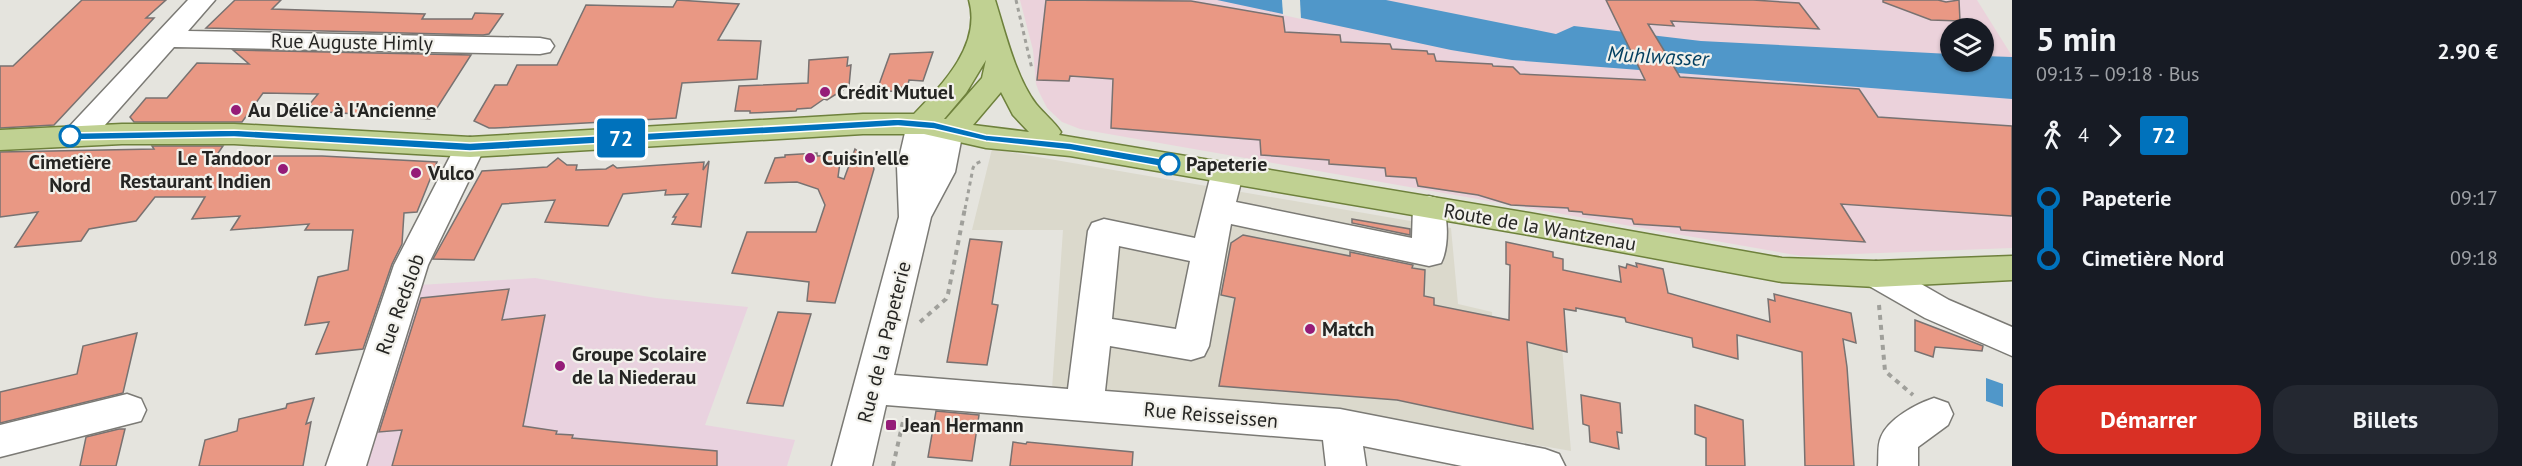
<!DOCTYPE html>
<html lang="fr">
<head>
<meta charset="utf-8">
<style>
	:root { --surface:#171b24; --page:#242831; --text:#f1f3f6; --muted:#9ea1a6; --accent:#d93025 }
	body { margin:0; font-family:"PT Sans",sans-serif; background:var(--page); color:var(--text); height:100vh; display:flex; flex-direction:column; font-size:22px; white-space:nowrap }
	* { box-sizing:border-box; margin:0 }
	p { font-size:20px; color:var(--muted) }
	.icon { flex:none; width:33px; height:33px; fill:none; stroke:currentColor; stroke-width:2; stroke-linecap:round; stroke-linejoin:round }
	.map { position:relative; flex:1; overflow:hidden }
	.sheet { display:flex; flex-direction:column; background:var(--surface); width:510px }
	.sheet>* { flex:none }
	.badge { padding:0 12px; border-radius:4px; font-size:21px; line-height:39px }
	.tools { position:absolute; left:1940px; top:18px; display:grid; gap:12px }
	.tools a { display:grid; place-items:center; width:54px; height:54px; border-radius:50%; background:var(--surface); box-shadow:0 2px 4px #0004; font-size:30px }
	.map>.badge { position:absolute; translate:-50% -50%; box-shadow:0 0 0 3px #fff }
	.legs { display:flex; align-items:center; gap:9px; height:66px; padding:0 24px; font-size:20px }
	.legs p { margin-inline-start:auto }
	.overview { display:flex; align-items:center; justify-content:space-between; height:102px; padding:0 24px }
	h1 { font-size:33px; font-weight:700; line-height:45px }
	.primary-button { display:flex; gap:12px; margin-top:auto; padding:12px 24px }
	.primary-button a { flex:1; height:69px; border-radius:24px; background:var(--accent); color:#fff; font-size:24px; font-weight:700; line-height:69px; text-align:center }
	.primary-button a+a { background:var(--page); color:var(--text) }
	ul { padding:0 24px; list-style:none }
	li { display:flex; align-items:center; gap:21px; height:60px; font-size:22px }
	li i { display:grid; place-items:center; width:9px; height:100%; margin:0 8px; background:currentColor }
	li i::after { content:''; width:15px; height:15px; margin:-8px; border:4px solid; border-radius:50%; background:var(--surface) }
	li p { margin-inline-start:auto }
	li:first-child i { background:linear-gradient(#0000 50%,currentColor 0) }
	li:last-child i { background:linear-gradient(currentColor 50%,#0000 0) }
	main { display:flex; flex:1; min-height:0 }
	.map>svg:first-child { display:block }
	.built { fill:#dbd9cc }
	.industrial { fill:#ebd2db; fill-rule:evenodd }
	.education { fill:#e9d2df }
	.water { fill:#5097c9 }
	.pier { fill:#e5e4de }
	.building { fill:#e99884; stroke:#787271; stroke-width:1.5 }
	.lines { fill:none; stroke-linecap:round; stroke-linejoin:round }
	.minor-casing { stroke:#7b7a75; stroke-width:3 }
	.major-casing { stroke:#6e813c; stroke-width:3 }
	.path-far1 { stroke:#a0a09b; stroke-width:3; stroke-dasharray:4 4; stroke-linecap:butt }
	.path { stroke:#a0a09b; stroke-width:4; stroke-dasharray:5 5; stroke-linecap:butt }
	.minor { fill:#fff; fill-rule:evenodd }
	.major { fill:#c0d192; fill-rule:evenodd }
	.line-1 { fill:#0072bc; stroke:#fff; stroke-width:1.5 }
	.poi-dot { fill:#951c78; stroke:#f2f1eb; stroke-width:2 }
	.stop-1-dot { fill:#fff; stroke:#0072bc; stroke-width:3 }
	.labels { text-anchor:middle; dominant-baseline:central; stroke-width:4.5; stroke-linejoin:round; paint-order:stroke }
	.street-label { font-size:20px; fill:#252523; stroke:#f2f1eb }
	.poi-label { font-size:20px; font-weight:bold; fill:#252523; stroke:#f2f1eb; text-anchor:start }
	.stop-label { font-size:20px; font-weight:bold; fill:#252523; stroke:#f2f1eb }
	.water-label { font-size:21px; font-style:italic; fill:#013e5f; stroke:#f2f1eb }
</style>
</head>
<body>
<main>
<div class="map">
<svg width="2012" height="466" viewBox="0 0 2012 466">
	<rect width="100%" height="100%" fill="#e5e4de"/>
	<path class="built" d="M992 149 1451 228 1458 304 1492 312 1493 331 1562 347 1571 451 1395 420 1052 389 1063 230H972Z"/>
	<path class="industrial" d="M1020 0H1977L2012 56V248L1801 256 1080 129 1062 122 1047 108 1039 92 1036 84 1033 50ZM1950 28H1983V62H1950Z"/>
	<path class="education" d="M535 278 656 298 748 307 705 425 795 440 787 466H363L419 285Z"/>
	<g class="water">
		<path d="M1217 0H1386L1556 34 1574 26 1701 41 1950 54V62H1983V56L2012 57V99L1512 60 1451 50Z"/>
		<path d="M1986 378 2003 384V407L1986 401Z"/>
	</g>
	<path class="pier" d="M1282 0H1300L1301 19 1283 15Z"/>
	<g class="building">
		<path d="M82 0H166L146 18H154L54 125 0 128V66H13Z"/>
		<path d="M235 0H281L272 9 425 14 422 19H472L475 13 503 14 489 34 483 35 206 28Z"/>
		<path d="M677 0 739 4 718 40 761 41 757 79 682 83 676 118 495 128H489L474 121 495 85H507L517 65H557L586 5 673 7Z"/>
		<path d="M1046 0 1191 1 1283 17 1285 32 1340 35 1341 42 1390 44 1392 49 1427 51 1428 54H1434L1436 61 1492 64 1493 66 1513 67 1520 74 1645 80 1606 0H1753L1799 3 1819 29 1671 21 1674 26 1648 24 1680 77 1859 89 1878 117 2012 126V216L1841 204 1865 242 1681 230 1680 227 1634 224 1632 219 1583 214 1582 212 1569 211 1568 208 1511 205 1478 195 1418 186 1416 178 1386 176 1385 168 1329 164V160L1261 155 1260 140 1111 128 1113 79 1070 76 1069 81 1037 80Z"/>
		<path d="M1883 0H1938L1946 2 1959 0 1960 21 1931 20 1883 2Z"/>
		<path d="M233 50 471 55 430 119 312 111 316 106H308L318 94 263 93 242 122H134L130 117 146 98H167L197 63 249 64Z"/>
		<path d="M933 52 923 81 909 80 907 88 902 87 900 92 877 90 890 54Z"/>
		<path d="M848 57 847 66 851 65 849 86 827 100 824 99 811 108 797 109 796 111 750 113V111H735L739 86 808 83 809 60Z"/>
		<path d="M152 146H223L216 156H322L437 162 417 212 404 213 402 244 392 264 363 349 316 354 329 322 305 325 318 277 348 270 353 230H305L309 224 231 230 240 216 192 219 205 197H155L136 221 89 229 81 241 15 247 38 212 0 217V152L154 149Z"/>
		<path d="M855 149 872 162 874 169 835 303 807 301 809 282 732 273 747 232H816L825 205 818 189 797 182 765 183 775 158 785 157V155L817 153V156L841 155 838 177 844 179Z"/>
		<path d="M558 158 567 165H577L576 170 606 169 613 165 617 168 704 162 703 170 709 161 701 227 672 224 676 217H673L688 194 665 195 666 190 623 194 608 226 545 222 555 200 502 204 474 260 433 259 482 171 547 167Z"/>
		<path d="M1352 219 1410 229V235L1352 223Z"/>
		<path d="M1243 235 1350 256V252L1413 265 1412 268 1425 270 1424 296 1434 298V305L1509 320 1510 265 1506 264V242L1553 252V257L1563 259V270L1621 282 1619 266 1626 268 1627 264 1637 267 1636 263 1663 269 1668 293 1770 322 1768 299 1775 301 1774 294 1851 313 1856 343 1843 339 1847 367 1854 466H1805L1802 352 1737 335 1738 359 1693 347 1692 338 1626 322 1625 318 1576 308V311L1564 309 1567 352 1527 342 1533 429 1397 400 1219 386 1235 298 1221 295 1231 243Z"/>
		<path d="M970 239 1002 242 992 304 998 305 987 365 947 362Z"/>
		<path d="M509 289 502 320 545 315 523 426 557 431 556 434 573 435 572 438 717 451V466H392L402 430 379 432 421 298Z"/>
		<path d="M778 312 811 314 783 406 747 403Z"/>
		<path d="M1915 320 1983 346 1982 351 1935 347 1933 357 1915 351Z"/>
		<path d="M137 333 123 393 0 423V392L77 374 83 346Z"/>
		<path d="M1581 395 1620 403 1622 433 1617 432 1619 449 1590 442 1589 426 1583 424Z"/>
		<path d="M314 398 306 424 311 422 303 466H199L205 440 237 431 239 419 286 408 287 404Z"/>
		<path d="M1695 405 1743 420 1745 466H1706V438L1695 434Z"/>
		<path d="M936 411 979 415 972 461 928 457Z"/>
		<path d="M119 429H125L116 466H80L86 437Z"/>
		<path d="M1013 442 1026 444 1027 442 1133 452 1132 466H1010Z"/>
	</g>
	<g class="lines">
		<defs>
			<g id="minor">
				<path d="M188 0H215L188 31 540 38 550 40 554 46 550 52 540 54 174 47 89 143 78 146 67 143 63 136 67 129Z"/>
				<path d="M922 114 933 117 937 124 935 133C943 122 949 119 964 123L968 130 961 141 955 172 931 217 894 375 1068 389 1088 231 1092 223 1104 219 1195 238 1211 174 1216 167 1227 164 1238 167 1243 174 1236 202 1412 238 1413 207 1418 199 1429 196 1440 199C1449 214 1449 248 1441 263L1429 266 1231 224 1209 346 1204 356 1191 360 1110 346 1105 391 1340 409 1545 449 1559 454 1565 466H1462L1363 446 1366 466H1326L1323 440 886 405 872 466H832L899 217 897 167 907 124 911 117ZM1119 246 1190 261 1176 329 1112 319Z"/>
				<path d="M470 137 481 140 485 147 428 265 366 466H326L394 265 455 147 459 140Z"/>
				<path d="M1876 261 1888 265 1949 300 2012 327V356L1925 318 1864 283 1859 274 1864 265Z"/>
				<path d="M127 394 141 399 146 410 141 421 0 457V425Z"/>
				<path d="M1934 398 1948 403 1953 414 1948 425 1918 447V466H1878C1879 457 1877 446 1881 437 1888 419 1916 404 1934 398Z"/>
			</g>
			<path id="major" d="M969 0H995C1005 32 1016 78 1036 104 1044 114 1054 121 1061 132L1059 135 1529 213 1782 258 1876 261 2012 256V280L1876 287 1782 282 1529 235 1070 156 986 148 924 134H863L470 157 234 144H122L0 150V130L122 124H234L470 137 863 114H914C942 85 982 45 969 0ZM986 60 982 78 946 119H944L966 93ZM1001 92 1013 115 1029 132 973 125Z"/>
		</defs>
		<use href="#minor" class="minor-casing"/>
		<use href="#major" class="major-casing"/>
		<g class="path-far1">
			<path d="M1016 0 1032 69"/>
			<path d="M965 209 973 168 975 164 982 161"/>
		</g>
		<g class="path">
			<path d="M1879 305 1885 371 1913 395"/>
			<path d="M920 322 946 299 948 294 965 208"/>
			<path d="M893 466 904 417"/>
		</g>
		<use href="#minor" class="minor"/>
		<use href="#major" class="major"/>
	</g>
	<path class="line-1" d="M898 119 934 122 986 135 1070 143 1169 160 1174 164 1169 168 1070 150 986 141 934 129 898 126 470 151 234 137 70 140 65 136 70 133 234 130 470 143Z"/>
	<g class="poi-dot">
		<circle cx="825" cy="92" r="6"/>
		<circle cx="236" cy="110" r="6"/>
		<circle cx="810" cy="158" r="6"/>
		<circle cx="283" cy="169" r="6"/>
		<circle cx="416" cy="173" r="6"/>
		<circle cx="1310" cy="329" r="6"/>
		<circle cx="560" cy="366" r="6"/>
		<rect x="885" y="419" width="12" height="12" rx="3"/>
	</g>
	<g class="stop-1-dot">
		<circle cx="70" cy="136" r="10"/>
		<circle cx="1169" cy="164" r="10"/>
	</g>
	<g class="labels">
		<g class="street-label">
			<text transform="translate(352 42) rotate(1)">Rue Auguste Himly</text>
			<text transform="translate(1540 227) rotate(10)">Route de la Wantzenau</text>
			<text transform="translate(400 304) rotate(-70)">Rue Redslob</text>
			<text transform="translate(884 342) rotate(-76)">Rue de la Papeterie</text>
			<text transform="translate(1211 415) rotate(5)">Rue Reisseissen</text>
		</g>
		<g class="poi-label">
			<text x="837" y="92">Crédit Mutuel</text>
			<text x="248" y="110">Au Délice à l'Ancienne</text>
			<text x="271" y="158" text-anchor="end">Le Tandoor<tspan x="271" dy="23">Restaurant Indien</tspan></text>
			<text x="822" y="158">Cuisin'elle</text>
			<text x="428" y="173">Vulco</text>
			<text x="1322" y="329">Match</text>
			<text x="572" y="354">Groupe Scolaire<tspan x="572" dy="23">de la Niederau</tspan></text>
			<text x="903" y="425">Jean Hermann</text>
		</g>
		<g class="stop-label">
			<text x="70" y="162">Cimetière<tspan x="70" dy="23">Nord</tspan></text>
			<text x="1186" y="164" text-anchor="start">Papeterie</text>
		</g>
		<g class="water-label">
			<text transform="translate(1658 56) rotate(3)">Muhlwasser</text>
		</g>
	</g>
</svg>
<div class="tools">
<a><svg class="icon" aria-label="layers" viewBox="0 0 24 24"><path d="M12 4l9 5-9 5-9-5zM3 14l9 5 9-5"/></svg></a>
</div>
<b class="badge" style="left:621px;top:138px;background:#0072bc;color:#fff">72</b>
</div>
<section class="sheet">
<div class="overview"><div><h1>5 min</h1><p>09:13 – 09:18 · Bus</p></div><b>2.90 €</b></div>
<div class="legs"><svg class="icon" aria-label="walk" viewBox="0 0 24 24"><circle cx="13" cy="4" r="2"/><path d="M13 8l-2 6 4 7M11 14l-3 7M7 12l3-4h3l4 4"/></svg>4<svg class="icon" aria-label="forward" viewBox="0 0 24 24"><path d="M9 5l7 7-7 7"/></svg><b class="badge" style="background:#0072bc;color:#fff">72</b></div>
<ul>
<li><i style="color:#0072bc"></i><b>Papeterie</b><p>09:17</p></li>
<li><i style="color:#0072bc"></i><b>Cimetière Nord</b><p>09:18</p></li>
</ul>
<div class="primary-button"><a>Démarrer</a><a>Billets</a></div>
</section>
</main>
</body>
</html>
